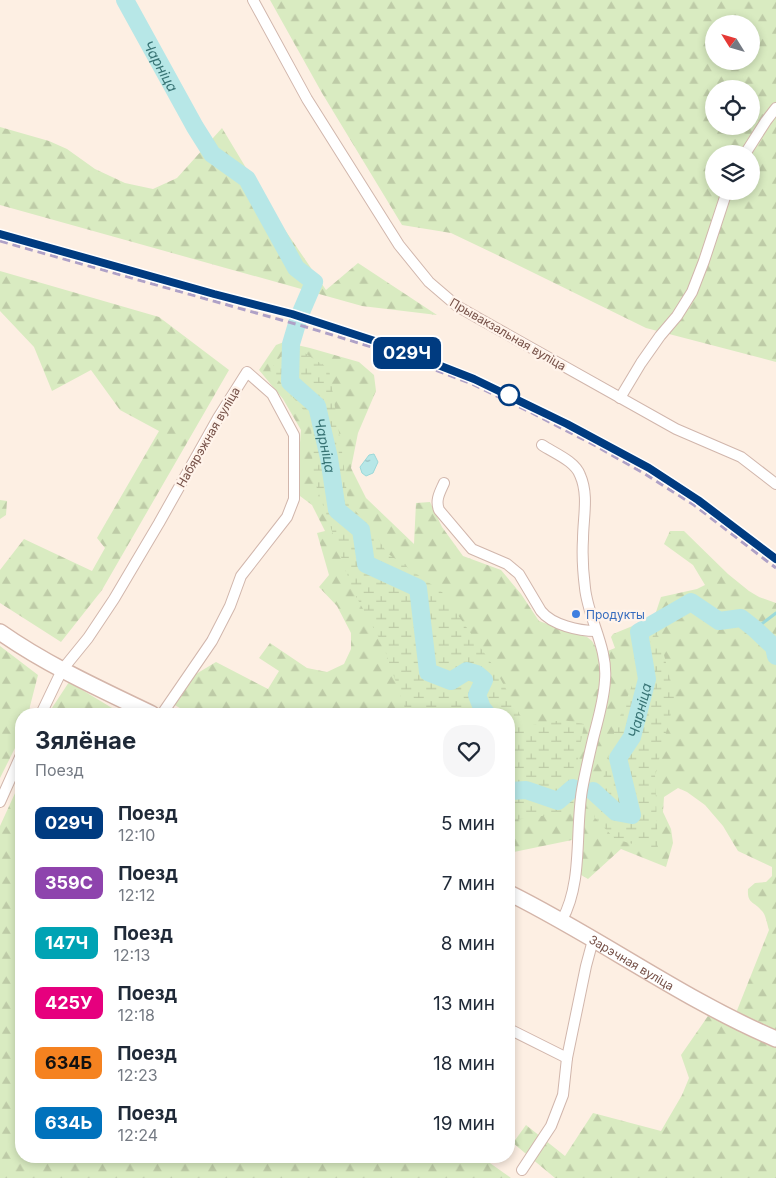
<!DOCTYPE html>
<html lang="ru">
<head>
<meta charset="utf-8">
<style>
	:root { --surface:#fff; --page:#f6f6f7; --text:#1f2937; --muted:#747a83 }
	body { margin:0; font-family:Inter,sans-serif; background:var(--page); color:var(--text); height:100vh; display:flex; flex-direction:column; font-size:19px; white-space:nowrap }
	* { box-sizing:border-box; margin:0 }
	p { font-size:16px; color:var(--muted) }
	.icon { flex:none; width:28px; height:28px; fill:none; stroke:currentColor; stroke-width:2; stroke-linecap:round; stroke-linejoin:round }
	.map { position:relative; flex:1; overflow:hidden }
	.details { position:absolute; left:15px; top:708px; width:500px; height:455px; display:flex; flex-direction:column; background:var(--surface); border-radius:20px; box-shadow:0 2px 8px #0003 }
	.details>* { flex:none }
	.badge { padding:0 10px; border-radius:8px; font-size:18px; line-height:32px }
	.needle { width:32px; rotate:307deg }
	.fabs { position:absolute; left:705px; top:15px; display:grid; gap:10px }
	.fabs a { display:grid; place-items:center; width:55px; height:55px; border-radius:50%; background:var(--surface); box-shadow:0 2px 8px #0003; font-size:25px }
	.map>.badge { position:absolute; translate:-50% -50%; box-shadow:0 0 0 2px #fff }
	.round { display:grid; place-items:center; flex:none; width:52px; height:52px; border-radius:20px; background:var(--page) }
	.overview { display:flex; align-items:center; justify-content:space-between; height:85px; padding:0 20px }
	h1 { font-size:24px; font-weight:700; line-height:38px }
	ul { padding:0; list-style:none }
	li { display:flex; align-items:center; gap:15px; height:60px; padding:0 20px }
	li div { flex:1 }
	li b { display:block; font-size:19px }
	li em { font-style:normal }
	li .badge { min-width:55px; font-weight:700; text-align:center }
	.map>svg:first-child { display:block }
	.forest { fill:url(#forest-firs); fill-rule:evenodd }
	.wetland { fill:url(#wetland-marsh) }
	.water { fill:url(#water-ripples); stroke:#9cd9d9 }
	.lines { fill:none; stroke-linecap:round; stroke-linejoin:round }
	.stream { stroke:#9cd9d9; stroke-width:3 }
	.river { stroke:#b7e7e7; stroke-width:18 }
	.street-casing { stroke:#d1b6ac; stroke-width:12 }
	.secondary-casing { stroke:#d4b5a9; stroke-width:18 }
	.street { stroke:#fff; stroke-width:10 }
	.secondary { stroke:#fff; stroke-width:15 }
	.rail { stroke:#afa1c7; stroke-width:3; stroke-dasharray:8 5; stroke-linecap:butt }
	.line-casing { stroke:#fff; stroke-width:11 }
	.line { stroke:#003b80; stroke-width:8 }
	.stop-dot { fill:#fff; stroke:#003b80; stroke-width:2.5 }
	.shop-dot { fill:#3f7fe0; stroke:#fff3ea; stroke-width:2 }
	.labels { text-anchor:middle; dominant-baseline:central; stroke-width:4.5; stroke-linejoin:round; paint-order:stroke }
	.street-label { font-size:12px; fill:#765148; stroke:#fff3ea }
	.shop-label { font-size:12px; fill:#366cbe; stroke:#fff3ea; text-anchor:start }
	.water-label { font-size:14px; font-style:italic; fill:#387475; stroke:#fff3ea }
</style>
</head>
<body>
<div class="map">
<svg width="776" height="1178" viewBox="0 0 776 1178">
	<defs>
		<pattern id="forest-firs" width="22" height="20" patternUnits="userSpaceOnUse" patternTransform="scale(1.25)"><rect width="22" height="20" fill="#d9ebc1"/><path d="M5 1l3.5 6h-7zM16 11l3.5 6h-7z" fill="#becba7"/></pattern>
		<pattern id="wetland-marsh" width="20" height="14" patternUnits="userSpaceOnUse" patternTransform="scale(1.25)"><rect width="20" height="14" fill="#d9ebc1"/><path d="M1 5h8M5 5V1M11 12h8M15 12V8" fill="none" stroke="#becba7"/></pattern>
		<pattern id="water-ripples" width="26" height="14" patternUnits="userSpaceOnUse" patternTransform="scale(1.25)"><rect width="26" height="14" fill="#b7e7e7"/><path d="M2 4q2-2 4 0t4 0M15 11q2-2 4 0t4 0" fill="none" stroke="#99bebd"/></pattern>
	</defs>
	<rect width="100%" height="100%" fill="#fdefe3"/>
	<g class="forest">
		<path d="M270 0H776V362L646 328 495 254 451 233 402 225 322 93ZM714 24H751V61H714ZM714 89H751V126H714ZM714 154H751V191H714Z"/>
		<path d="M0 127 49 141 67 149 95 169 125 183 153 189 177 178 222 128 272 211 326 290 358 263 437 315 362 306 0 205Z"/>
		<path d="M0 271 159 317 229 370 102 590 61 642 0 603V570L24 539 92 571 105 548 97 538 159 431 120 410 91 370 52 391 34 347 0 311Z"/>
		<path d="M284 342 310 348 359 362 374 375 376 391 358 433 351 468 366 498 414 544 416 503 430 502 442 527 463 556 501 570 521 594 539 621 570 632 587 637 592 641 595 646 598 655 615 648 611 637 613 634 635 625 655 615 661 597 697 589 705 585 693 565 664 544 670 531H684L728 574 749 591 759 597 776 603V1030L736 1013 769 930C767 924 766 915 762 911 754 901 747 904 748 889L755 883 766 882 772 876V867L738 851 723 826 705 805 687 792 678 788 664 797 663 812 671 829 673 843 666 867 621 849 588 879 576 872 572 840 509 853V714H190L173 704 191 677 216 662 268 689 279 671 259 658 270 643 307 668 327 672 344 664 351 649V633L337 606 319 587 329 575 317 533 325 531 312 505 296 493 301 430 283 399 259 370 276 345Z"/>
		<path d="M0 500 7 501 6 515 0 519Z"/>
		<path d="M0 646 38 675 28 714H21V736L0 778Z"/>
		<path d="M69 682 122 714H48Z"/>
		<path d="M21 780V1156H480L511 1178H0V826Z"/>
		<path d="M708 1016 776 1046V1178H555L513 1143 526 1125 565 1156 593 1113 661 1131 682 1095 689 1078 681 1055Z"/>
	</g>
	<g class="wetland">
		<path d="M291 344 329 369 343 458 348 503 372 529 387 553 442 592 494 667 526 726 563 720 584 724 573 788 574 811 509 821V714H407L383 645 353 591 313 477 311 419 270 370Z"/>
		<path d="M656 629 663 651 675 698 655 775 658 851 615 839 594 817 615 729 638 670Z"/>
	</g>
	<path class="water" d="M374 454 378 462 373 473 366 476 362 473 360 467 369 455Z"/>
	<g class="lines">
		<path class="stream" d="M755 629 776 613"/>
		<g class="river">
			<path id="s1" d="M125 0 195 127 212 154 247 179 296 268 314 282 299 317 291 344 290 382 317 406 329 458 337 510 361 530 366 564 418 588 428 672 451 681 467 671 477 674 484 680 477 695 482 708 487 714"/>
			<path id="s2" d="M593 791 616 812 632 815 618 758 632 737 647 679 639 632 691 602 719 621 741 618 755 629 774 647 776 656"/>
			<path d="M509 793 510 791 526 790 558 801 573 788"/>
		</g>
		<defs>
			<g id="street">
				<path d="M253 0 307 99 399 245 429 282 457 306 478 318 676 429 741 457 776 484"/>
				<path d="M745 154 766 121 776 108"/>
				<path d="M620 398 641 363 660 336 677 316 692 292 704 261 727 191"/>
				<path d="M542 445C554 453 575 461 580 475 589 495 583 518 583 539 582 555 583 572 585 588 588 618 608 648 605 680 604 700 598 719 593 739 589 756 585 773 582 790 575 832 583 882 562 920"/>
				<path d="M444 483C440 492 435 500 439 510L472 549 507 564 519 574 541 611C552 625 579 631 596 631"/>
				<path d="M41 714 62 670 88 638 114 599 159 523 218 418 247 372 272 394 294 435V499L287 517 241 576 230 606 212 641 162 714"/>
				<path d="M0 802 21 755"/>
				<path d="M509 1029 567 1058"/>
				<path d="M522 1170 551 1126 563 1095 567 1058 586 966 593 940"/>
			</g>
			<g id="secondary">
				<path d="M0 632C47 665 100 689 152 714"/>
				<path id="s3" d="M509 893C600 938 682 999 776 1039"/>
			</g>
		</defs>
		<use href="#street" class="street-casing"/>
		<use href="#secondary" class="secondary-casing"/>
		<use href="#street" class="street"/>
		<use href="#secondary" class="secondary"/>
		<g class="rail">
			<path d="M0 241 306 327 385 351 472 384 532 413 596 446 645 474 694 505 776 568"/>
			<path d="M236 300 292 314 332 327"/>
		</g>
	</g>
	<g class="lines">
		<defs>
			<path id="line" d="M0 234 214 294 292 314 387 345 474 379 567 424 649 468 698 500 776 559"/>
		</defs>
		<use href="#line" class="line-casing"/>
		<use href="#line" class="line"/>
	</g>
	<circle class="stop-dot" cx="509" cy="395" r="10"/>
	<circle class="shop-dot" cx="576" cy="614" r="5"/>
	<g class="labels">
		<g class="street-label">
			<text transform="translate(508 334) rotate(30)">Прывакзальная вуліца</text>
			<text transform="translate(208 437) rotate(-60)">Набярэжная вуліца</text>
			<text stroke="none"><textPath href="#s3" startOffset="141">Зарэчная вуліца</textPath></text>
		</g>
		<g class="shop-label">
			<text x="586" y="614">Продукты</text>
		</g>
		<g class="water-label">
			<text stroke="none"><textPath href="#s1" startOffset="75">Чарніца</textPath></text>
			<text stroke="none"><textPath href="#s1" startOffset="525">Чарніца</textPath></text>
			<text stroke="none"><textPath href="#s2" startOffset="159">Чарніца</textPath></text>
		</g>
	</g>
</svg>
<div class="fabs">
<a><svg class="needle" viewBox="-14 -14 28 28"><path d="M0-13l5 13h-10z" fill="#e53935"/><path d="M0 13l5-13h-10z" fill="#747a83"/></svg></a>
<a><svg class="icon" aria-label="locate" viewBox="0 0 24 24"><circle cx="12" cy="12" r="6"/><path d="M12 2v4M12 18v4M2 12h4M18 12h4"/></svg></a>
<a><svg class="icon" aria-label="layers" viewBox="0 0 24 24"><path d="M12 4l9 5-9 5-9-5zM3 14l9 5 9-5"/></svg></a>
</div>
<b class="badge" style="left:407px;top:353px;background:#003b80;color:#fff">029Ч</b>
<section class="details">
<div class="overview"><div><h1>Зялёнае</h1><p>Поезд</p></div><a class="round"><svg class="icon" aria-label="heart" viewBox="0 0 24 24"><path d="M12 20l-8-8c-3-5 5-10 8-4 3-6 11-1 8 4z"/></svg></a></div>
<ul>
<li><span class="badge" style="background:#003b80;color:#fff">029Ч</span><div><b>Поезд</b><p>12:10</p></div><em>5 мин</em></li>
<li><span class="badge" style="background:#8e44ad;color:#fff">359С</span><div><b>Поезд</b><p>12:12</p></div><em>7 мин</em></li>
<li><span class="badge" style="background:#00a3b4;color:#fff">147Ч</span><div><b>Поезд</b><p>12:13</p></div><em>8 мин</em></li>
<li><span class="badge" style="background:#e6007e;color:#fff">425У</span><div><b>Поезд</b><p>12:18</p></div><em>13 мин</em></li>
<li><span class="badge" style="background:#f58220;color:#111">634Б</span><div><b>Поезд</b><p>12:23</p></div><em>18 мин</em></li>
<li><span class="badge" style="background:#0072bc;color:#fff">634Ь</span><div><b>Поезд</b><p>12:24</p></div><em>19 мин</em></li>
</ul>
</section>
</div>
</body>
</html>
